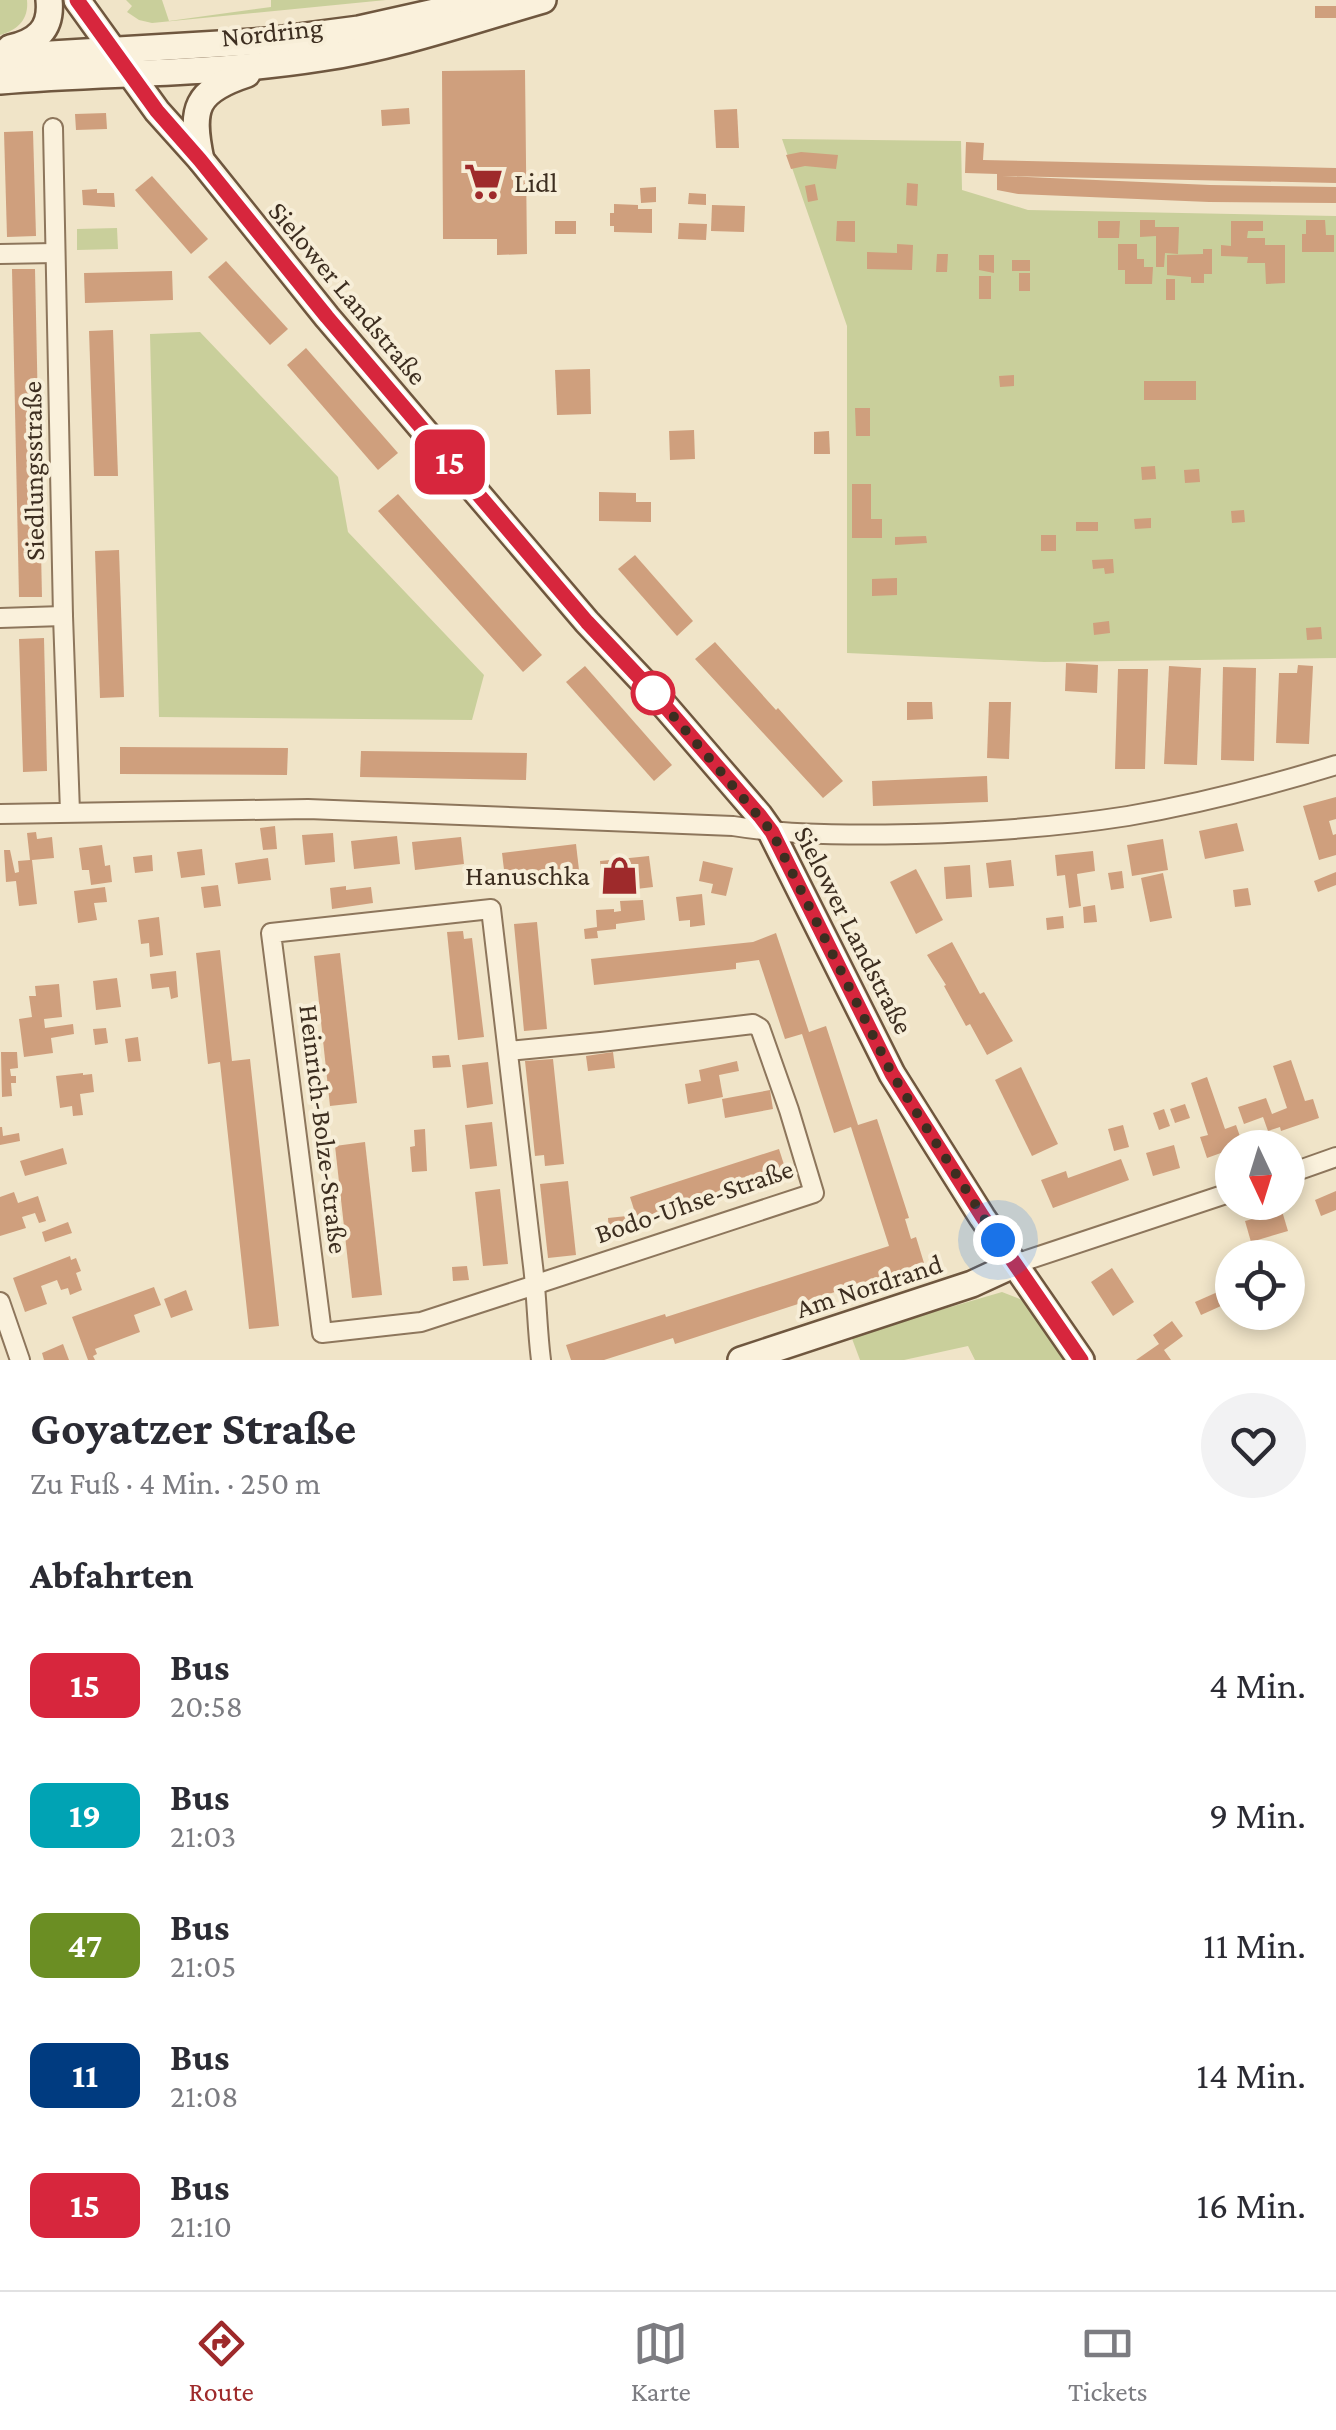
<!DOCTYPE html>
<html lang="de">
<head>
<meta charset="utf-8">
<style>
	:root { --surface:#fff; --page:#f2f2f3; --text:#2b2b33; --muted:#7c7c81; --line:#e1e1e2; --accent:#9e2a2b }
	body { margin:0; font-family:"Crimson Pro",serif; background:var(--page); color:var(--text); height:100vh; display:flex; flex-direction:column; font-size:38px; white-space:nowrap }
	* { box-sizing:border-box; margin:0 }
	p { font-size:32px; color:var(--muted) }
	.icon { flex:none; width:55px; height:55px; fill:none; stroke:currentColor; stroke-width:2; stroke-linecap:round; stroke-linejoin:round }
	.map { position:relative; height:1360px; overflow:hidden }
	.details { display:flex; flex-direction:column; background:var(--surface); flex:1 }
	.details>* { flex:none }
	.badge { padding:0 20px; border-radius:15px; font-size:35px; line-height:65px }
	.needle { width:65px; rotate:176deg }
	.fabs { position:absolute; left:1215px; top:1130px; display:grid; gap:20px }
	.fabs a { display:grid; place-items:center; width:90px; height:90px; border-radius:50%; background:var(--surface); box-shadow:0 5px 15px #0003; font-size:50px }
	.you { position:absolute; width:50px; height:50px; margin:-25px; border:8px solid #fff; border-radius:50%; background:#1a73e8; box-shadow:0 0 0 15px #1a73e833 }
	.map>.badge { position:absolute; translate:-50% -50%; box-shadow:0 0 0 5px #fff }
	h2 { padding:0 30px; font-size:38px; line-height:90px }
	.round { display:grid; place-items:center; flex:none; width:105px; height:105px; border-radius:52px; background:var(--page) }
	.overview { display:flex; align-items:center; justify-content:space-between; height:170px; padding:0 30px }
	h1 { font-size:48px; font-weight:700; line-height:75px }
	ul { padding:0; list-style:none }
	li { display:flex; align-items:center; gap:30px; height:130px; padding:0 30px }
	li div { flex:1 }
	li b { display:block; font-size:38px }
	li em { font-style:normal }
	li .badge { min-width:110px; font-weight:700; text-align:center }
	.menu { display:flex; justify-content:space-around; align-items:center; height:140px; border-top:2px solid var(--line); background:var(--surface); font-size:28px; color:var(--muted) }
	.menu a { display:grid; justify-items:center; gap:5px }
	.menu .on { color:var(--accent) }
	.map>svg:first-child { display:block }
	.green { fill:#c9cf9b }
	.building { fill:#cf9f7d }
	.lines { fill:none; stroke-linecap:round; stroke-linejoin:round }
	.street-casing { stroke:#8d765c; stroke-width:22 }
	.secondary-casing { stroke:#6f573f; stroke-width:30 }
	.street { stroke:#faf1dc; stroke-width:18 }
	.secondary { stroke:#faf1dc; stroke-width:25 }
	.line-casing { stroke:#fff; stroke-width:22 }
	.line { stroke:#d7263d; stroke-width:15 }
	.walk { stroke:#3d2e20; stroke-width:10; stroke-dasharray:0 18 }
	.stop-dot { fill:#fff; stroke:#d7263d; stroke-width:5 }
	.labels { text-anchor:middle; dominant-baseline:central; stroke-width:8; stroke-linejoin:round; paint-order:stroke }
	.street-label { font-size:28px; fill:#3d2e20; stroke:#f7eed8 }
	.poi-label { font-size:28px; fill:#3d2e20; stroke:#f7eed8; text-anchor:start }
</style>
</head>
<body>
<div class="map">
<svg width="1336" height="1360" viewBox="0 0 1336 1360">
	<rect width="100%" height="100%" fill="#f0e4c8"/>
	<g class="green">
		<path d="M0 0H27C29 19 18 30 0 35Z"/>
		<path d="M126 0H162L169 21 271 7V0H386L152 23 139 20 127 12 132 6Z"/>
		<path d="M782 139 961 141 962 190 1028 210 1336 216V658L1044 662 847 653V326Z"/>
		<path d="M117 228 118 249 77 250V229Z"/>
		<path d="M200 332 338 477 348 532 484 675 472 720 159 717 150 334Z"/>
		<path d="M1002 1292 1028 1302 1066 1360H975L968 1346 904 1360H860L851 1336Z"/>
	</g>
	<g class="building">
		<rect x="1315" y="6" width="21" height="12"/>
		<path d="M525 70 527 254 497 255V239H443L442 71Z"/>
		<path d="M409 108 410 124 382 126 381 110Z"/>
		<path d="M737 109 739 148H716L714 110Z"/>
		<path d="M106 113 107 129 76 130 75 114Z"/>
		<path d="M33 131 36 236 7 237 4 132Z"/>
		<path d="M966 142 984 143 983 160 1336 168V183L1002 176 1210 185 1336 187V203L1209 202 1018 194 997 190V174L965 173Z"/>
		<path d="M801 152 838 155 836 169 805 166 791 169 786 155Z"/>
		<path d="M152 176 208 239 191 254 135 190Z"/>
		<path d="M907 183 918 184 917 206 906 205Z"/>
		<path d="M815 184 818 200 808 202 805 186Z"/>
		<path d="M656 187V202L641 203 640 188Z"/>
		<path d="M97 189V193H114L115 207 83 205 82 190Z"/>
		<path d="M689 193 706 194V205L688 204Z"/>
		<path d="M614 204 638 205V209H652V233L614 232V226H610V213H614Z"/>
		<path d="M712 205 745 206 744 232 711 231Z"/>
		<path d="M1140 220H1155V227H1179L1178 254 1165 253 1164 267H1156V236L1140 237Z"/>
		<path d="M1306 220H1325L1326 235H1334V252H1302V234H1306Z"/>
		<rect x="555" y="221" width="21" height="13"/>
		<path d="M837 221H855V242L836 241Z"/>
		<path d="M1098 221H1120L1119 238H1098Z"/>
		<path d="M1231 221H1263V231H1248L1247 238H1265V245H1285V283L1266 284 1265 263H1247L1248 257 1221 256V245L1231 246Z"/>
		<path d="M679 223 707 224 706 240 678 239Z"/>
		<path d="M897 244 913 245 912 270 867 269V252L897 253Z"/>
		<path d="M1118 244H1137V259H1144V267H1153L1152 284H1125V270H1118Z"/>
		<path d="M1203 249H1212V274H1204V283H1191V277L1167 275V255L1203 254Z"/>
		<path d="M937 254H948L947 272H936Z"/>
		<path d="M979 255H994V273L979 270Z"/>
		<rect x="1012" y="260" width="18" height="11"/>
		<path d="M226 261 288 329 270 345 208 277Z"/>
		<path d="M12 269H35L42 597H19Z"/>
		<path d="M172 271 173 300 85 303 84 273Z"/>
		<rect x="1019" y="273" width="11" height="18"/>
		<rect x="979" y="276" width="12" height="23"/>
		<rect x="1166" y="279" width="9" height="21"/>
		<path d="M113 330 118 476H94L89 331Z"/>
		<path d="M306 348 398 453 378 470 287 365Z"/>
		<path d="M590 369 591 414 557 415 555 370Z"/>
		<path d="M1014 375V386L1000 387 999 376Z"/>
		<rect x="1144" y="381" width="52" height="19"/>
		<path d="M855 408H870V436H856Z"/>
		<path d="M694 430 695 459 670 460 669 431Z"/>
		<path d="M829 431 830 454H814V432Z"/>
		<path d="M1155 466 1156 479 1142 480 1141 467Z"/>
		<path d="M1199 469 1200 482 1185 483 1184 470Z"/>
		<path d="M852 484H871V519H882V538H852Z"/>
		<path d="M599 492 636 493V502H651V522L599 521Z"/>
		<path d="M398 494 542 655 523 672 378 511Z"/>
		<path d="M1244 510 1245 522 1232 523 1231 511Z"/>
		<path d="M1151 518V528L1135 529 1134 519Z"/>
		<rect x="1076" y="522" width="22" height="9"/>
		<rect x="1041" y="535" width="15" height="16"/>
		<path d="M926 536 927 543 895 545V537Z"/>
		<path d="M119 550 124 697 100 698 95 551Z"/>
		<path d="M635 555 693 621 677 636 618 569Z"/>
		<path d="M1113 559 1114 573 1105 574 1104 568 1093 569 1092 560Z"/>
		<path d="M897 578V595L872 596V579Z"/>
		<path d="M1109 621 1110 633 1094 635 1093 623Z"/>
		<path d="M1321 627 1322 639 1307 640 1306 628Z"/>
		<path d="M44 638 47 771 23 772 19 639Z"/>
		<path d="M715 642 776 710 778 708 843 781 823 798 695 659Z"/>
		<path d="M1066 663 1098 665 1097 693 1065 691Z"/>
		<path d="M1298 665 1313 666 1309 744 1276 743 1279 673H1297Z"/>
		<path d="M585 666 672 765 654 781 566 682Z"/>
		<path d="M1169 666 1201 668 1197 765 1164 764Z"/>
		<path d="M1223 667 1256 668 1254 761 1221 760Z"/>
		<path d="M1118 669H1148L1145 769H1115Z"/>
		<path d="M907 702H932L933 719 907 720Z"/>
		<path d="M989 702H1011L1009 759 987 758Z"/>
		<path d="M120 747 288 748 287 775 120 774Z"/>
		<path d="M361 751 527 753 526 780 360 777Z"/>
		<path d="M987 776 988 802 873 806 872 781Z"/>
		<path d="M1336 797V819L1329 821 1333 835 1336 834V855L1319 860 1303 806Z"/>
		<path d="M1237 823 1244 851 1205 859 1199 831Z"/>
		<path d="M275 826 277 849 263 850 260 828Z"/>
		<path d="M36 832 37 839 52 837 54 858 32 860 37 904 19 906 16 881 6 882 4 850H10L15 873 19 872 18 861 30 860 27 833Z"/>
		<path d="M333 833 335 862 305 865 302 835Z"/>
		<path d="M397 836 400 864 354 869 351 841Z"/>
		<path d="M461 837 464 864 415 870 412 842Z"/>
		<path d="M1163 839 1168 870 1132 876 1127 845Z"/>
		<path d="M576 844 579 870 505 878 502 853Z"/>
		<path d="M102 845 105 866 110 865 112 882 91 885 89 870H82L79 848Z"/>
		<path d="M202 849 205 875 181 878 177 852Z"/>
		<path d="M1093 851 1095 871 1077 874 1081 906 1069 908 1065 875 1057 876 1055 855Z"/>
		<path d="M152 855 153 871 135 873 133 857Z"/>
		<path d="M649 856 653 887 603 893 600 861Z"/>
		<path d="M268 858 271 880 238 884 235 863Z"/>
		<path d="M1011 860 1014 886 989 888 986 863Z"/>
		<path d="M703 861 733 868 726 896 711 893 713 884 699 881Z"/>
		<path d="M970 865 972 897 946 899 944 867Z"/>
		<path d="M916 869 943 920 916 934 890 882Z"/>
		<path d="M1122 871 1124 888 1111 890 1108 873Z"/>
		<path d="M1336 872V885L1318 892 1314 881Z"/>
		<path d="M1163 873 1172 918 1150 922 1141 878Z"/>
		<path d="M218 885 221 906 204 908 201 887Z"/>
		<path d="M346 886V890L371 887 373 903 332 909 330 888Z"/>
		<path d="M105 887 107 902 94 903 97 920 78 923 74 891Z"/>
		<path d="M1248 888 1251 905 1235 907 1233 890Z"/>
		<path d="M702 894 705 925 690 927V920L679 921 676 897Z"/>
		<path d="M643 900 645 920 616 924V929L597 931 598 938 585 939 584 929 597 927 596 910 614 909V912L621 911 620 901Z"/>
		<path d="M1095 905 1097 922 1084 923 1083 907Z"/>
		<path d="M1063 916 1064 928 1047 930 1046 918Z"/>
		<path d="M159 917 163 955 150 957 149 943 141 944 138 920Z"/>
		<path d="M537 922 547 1029 524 1031 514 924Z"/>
		<path d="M463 931 464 939 472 938 484 1037 458 1040 447 932Z"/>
		<path d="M776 933 809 1032 826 1026 858 1125 877 1119 909 1218 905 1219 911 1239 916 1237 924 1263 675 1344 673 1338 604 1360H571L566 1345 665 1314 666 1317 889 1246 851 1127 834 1133 802 1034 785 1039 759 960 736 963V969L594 985 591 959 753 942Z"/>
		<path d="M952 942 980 994 984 992 1013 1041 987 1055 970 1024 966 1026 944 986 946 985 927 955Z"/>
		<path d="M220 950 232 1061 250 1059 279 1326 249 1329 220 1062 208 1064 196 953Z"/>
		<path d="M340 953 357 1103 330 1106 314 956Z"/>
		<path d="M176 971 178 997 171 999 169 987 152 989 150 974Z"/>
		<path d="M117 978 121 1007 96 1010 93 981Z"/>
		<path d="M59 984 62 1017 44 1019 45 1028 73 1024 74 1034 51 1038 53 1053 24 1057 19 1019 32 1017 29 996H36L35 986Z"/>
		<path d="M106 1028 108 1043 95 1045 93 1029Z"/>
		<path d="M138 1037 141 1061 128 1062 125 1039Z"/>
		<path d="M1 1052H17L18 1068 10 1069 11 1076H16V1083H11L12 1096 2 1097Z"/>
		<path d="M613 1052 615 1068 588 1071 586 1056Z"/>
		<path d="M449 1055 451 1067 433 1068 432 1056Z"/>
		<path d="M553 1059 564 1164 545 1166 544 1155 535 1156 525 1061Z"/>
		<path d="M1291 1060 1305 1101 1313 1099 1319 1118 1281 1131 1280 1127 1268 1131 1263 1117 1244 1124 1238 1107 1266 1098 1272 1114 1287 1108 1273 1066Z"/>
		<path d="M737 1061 739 1071 719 1075 723 1097 688 1104 685 1084 701 1081 699 1070Z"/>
		<path d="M488 1062 493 1104 467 1108 462 1065Z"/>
		<path d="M1021 1067 1058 1144 1032 1156 995 1080Z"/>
		<path d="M83 1073V1075L92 1074 94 1092 80 1094 83 1115 73 1116 72 1106 60 1108 56 1076Z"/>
		<path d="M1207 1077 1225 1129 1236 1125 1243 1145 1207 1158 1200 1137 1208 1135 1191 1083Z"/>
		<path d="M770 1090 773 1109 725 1118 722 1099Z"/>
		<path d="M1185 1104 1190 1118 1175 1123 1170 1109Z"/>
		<path d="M1164 1109 1170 1126 1159 1130 1153 1113Z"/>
		<path d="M492 1122 497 1166 470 1169 465 1125Z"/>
		<path d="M1123 1125 1129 1147 1114 1151 1108 1129Z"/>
		<path d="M0 1127H2L3 1136 19 1133 20 1141 0 1145Z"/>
		<path d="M425 1129 427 1171 412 1172 410 1147 415 1146 414 1130Z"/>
		<path d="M365 1142 382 1295 352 1298 335 1146Z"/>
		<path d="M1174 1145 1180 1168 1153 1176 1146 1153Z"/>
		<path d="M63 1148 67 1164 25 1176 20 1161Z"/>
		<path d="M779 1149 787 1174 638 1222 630 1197Z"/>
		<path d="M1121 1159 1129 1180 1053 1208 1041 1180 1066 1171 1068 1178Z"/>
		<path d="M568 1181 576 1255 548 1258 540 1184Z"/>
		<path d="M500 1189 508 1264 483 1266 475 1192Z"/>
		<path d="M1336 1191V1210L1321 1216 1315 1200Z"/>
		<path d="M14 1192 18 1203 38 1196 46 1221 39 1223 35 1213 22 1217 26 1228 0 1236V1197Z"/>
		<path d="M1282 1211 1288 1231 1251 1242 1245 1221Z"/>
		<path d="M627 1216 628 1231 609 1234 608 1218Z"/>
		<path d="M68 1222 72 1233 45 1242 42 1232Z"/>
		<path d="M70 1256 71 1260 76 1258 81 1271 76 1273 82 1290 70 1295 68 1288 61 1290 57 1280 41 1286 47 1304 25 1312 13 1278Z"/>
		<path d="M467 1266 469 1280 453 1281 452 1267Z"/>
		<path d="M1112 1268 1134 1302 1113 1316 1091 1282Z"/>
		<path d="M154 1287 161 1305 134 1315 140 1332 95 1349 97 1354 93 1356 95 1360H88L72 1317Z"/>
		<path d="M1229 1287 1232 1301 1201 1315 1195 1302Z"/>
		<path d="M186 1290 193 1310 171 1318 164 1299Z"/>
		<path d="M1172 1321 1183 1336 1164 1350 1171 1360H1136L1159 1344 1153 1335Z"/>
		<path d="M63 1344 69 1360H44L42 1353Z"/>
	</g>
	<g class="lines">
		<defs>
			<g id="street">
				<path d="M53 128 63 616 70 812"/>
				<path d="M0 254 55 253"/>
				<path d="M0 618 63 616"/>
				<path d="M0 814 308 809 733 826C794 836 854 835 916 834 987 832 1058 827 1128 816 1198 804 1268 786 1336 765"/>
				<path d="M508 1051 601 1042 753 1024 760 1028 789 1110 814 1193 543 1282 535 1285 421 1322 322 1333 271 933 491 909 533 1266C537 1298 537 1329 541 1360"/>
				<path d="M1288 1174 1336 1157"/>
				<path d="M1015 1264 1232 1192"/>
				<path d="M0 1302 20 1360"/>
			</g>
			<g id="secondary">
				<path d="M77 0 157 111 201 160 327 317 587 622 652 691 759 815 771 832 892 1074 982 1217 1081 1360"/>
				<path d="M10 48C37 42 52 29 49 0"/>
				<path d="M0 57 267 41 359 29 488 0"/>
				<path d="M0 81C107 72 215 75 321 58 396 47 470 21 543 0"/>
				<path d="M201 160C190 108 195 91 247 74"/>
				<path d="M741 1360 972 1284 1015 1264"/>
			</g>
		</defs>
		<use href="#street" class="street-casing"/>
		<use href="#secondary" class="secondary-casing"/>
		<use href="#street" class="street"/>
		<use href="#secondary" class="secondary"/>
	</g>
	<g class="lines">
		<defs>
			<path id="line" d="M77 0 157 111 200 160 327 317 587 622 652 691 760 816 772 832 892 1074 982 1216 1081 1360"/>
		</defs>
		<use href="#line" class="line-casing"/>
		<use href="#line" class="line"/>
		<path class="walk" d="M653 693 652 691 772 832 892 1074 998 1240"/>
	</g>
	<defs>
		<symbol id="supermarket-bare" viewBox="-9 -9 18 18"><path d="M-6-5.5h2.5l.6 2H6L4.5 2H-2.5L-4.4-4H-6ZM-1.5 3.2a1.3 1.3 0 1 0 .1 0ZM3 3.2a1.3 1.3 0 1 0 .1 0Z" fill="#9e2a2b" stroke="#f7eed8" stroke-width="2.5" paint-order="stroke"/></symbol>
		<symbol id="shop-bare" viewBox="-9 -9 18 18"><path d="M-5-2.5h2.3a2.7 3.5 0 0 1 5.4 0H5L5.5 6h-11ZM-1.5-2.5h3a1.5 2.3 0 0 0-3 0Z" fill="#9e2a2b" stroke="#f7eed8" stroke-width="2.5" paint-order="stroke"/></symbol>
	</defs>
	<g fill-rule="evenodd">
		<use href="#supermarket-bare" x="456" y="154" width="55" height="55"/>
		<use href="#shop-bare" x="592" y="848" width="55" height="55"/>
	</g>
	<circle class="stop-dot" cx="653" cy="693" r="20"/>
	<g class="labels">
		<g class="street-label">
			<text transform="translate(272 32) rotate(-6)">Nordring</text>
			<text transform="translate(348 293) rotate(50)">Sielower Landstraße</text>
			<text transform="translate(33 471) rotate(-91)">Siedlungsstraße</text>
			<text transform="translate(854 930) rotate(63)">Sielower Landstraße</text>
			<text transform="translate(324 1129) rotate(83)">Heinrich-Bolze-Straße</text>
			<text transform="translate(694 1201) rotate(-19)">Bodo-Uhse-Straße</text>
			<text transform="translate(869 1286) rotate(-18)">Am Nordrand</text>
		</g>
		<g class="poi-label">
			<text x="514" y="182">Lidl</text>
			<text x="590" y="875" text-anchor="end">Hanuschka</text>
		</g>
	</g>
</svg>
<div class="fabs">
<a><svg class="needle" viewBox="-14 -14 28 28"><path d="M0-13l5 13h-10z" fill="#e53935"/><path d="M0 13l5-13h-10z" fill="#7c7c81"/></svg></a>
<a><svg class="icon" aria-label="locate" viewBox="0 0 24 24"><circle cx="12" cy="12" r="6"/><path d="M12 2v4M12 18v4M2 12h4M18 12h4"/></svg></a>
</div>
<div class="you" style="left:998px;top:1240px"></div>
<b class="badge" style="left:450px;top:462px;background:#d7263d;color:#fff">15</b>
</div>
<section class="details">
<div class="overview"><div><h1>Goyatzer Straße</h1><p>Zu Fuß · 4 Min. · 250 m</p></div><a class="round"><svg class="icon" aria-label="heart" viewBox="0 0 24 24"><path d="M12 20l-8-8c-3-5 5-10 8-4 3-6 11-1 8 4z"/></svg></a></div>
<h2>Abfahrten</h2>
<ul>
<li><span class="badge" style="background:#d7263d;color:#fff">15</span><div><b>Bus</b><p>20:58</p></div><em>4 Min.</em></li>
<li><span class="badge" style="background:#00a3b4;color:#fff">19</span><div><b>Bus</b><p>21:03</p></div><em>9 Min.</em></li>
<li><span class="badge" style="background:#6b8e23;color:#fff">47</span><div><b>Bus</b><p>21:05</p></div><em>11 Min.</em></li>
<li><span class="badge" style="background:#003b80;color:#fff">11</span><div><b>Bus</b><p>21:08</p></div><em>14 Min.</em></li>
<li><span class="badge" style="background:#d7263d;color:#fff">15</span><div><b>Bus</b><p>21:10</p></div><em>16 Min.</em></li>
</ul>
</section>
<nav class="menu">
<a class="on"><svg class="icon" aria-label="directions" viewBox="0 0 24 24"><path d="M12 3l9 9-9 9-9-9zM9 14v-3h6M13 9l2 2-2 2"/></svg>Route</a>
<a><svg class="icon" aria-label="map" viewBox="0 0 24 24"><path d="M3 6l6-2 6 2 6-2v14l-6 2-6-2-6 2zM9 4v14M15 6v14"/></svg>Karte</a>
<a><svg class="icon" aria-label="tickets" viewBox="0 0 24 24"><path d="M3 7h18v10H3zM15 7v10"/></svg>Tickets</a>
</nav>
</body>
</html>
